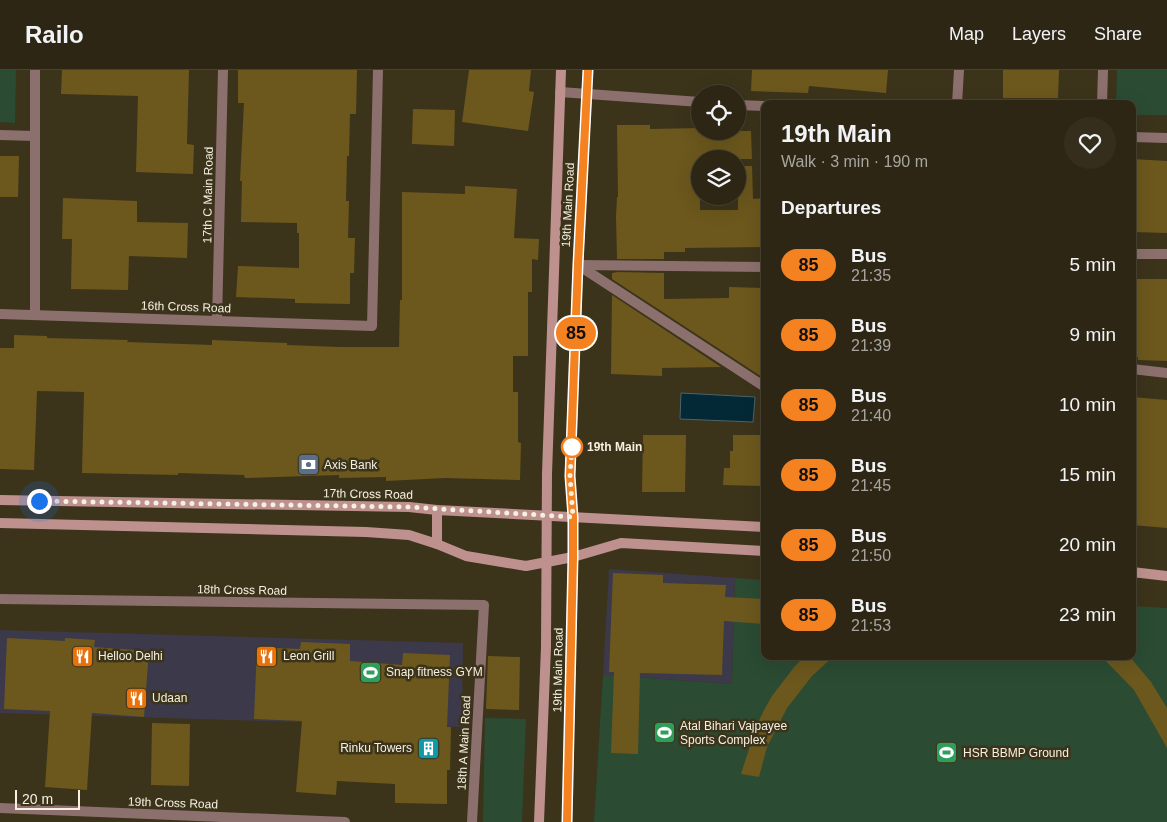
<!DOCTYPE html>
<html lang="en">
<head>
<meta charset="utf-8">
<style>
	:root { --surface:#2d2614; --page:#352e1d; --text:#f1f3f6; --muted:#a7a5a0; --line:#484334 }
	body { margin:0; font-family:Arial,sans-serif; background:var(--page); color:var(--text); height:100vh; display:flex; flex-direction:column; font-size:19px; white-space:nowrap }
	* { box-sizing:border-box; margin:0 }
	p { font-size:16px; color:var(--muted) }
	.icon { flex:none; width:28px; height:28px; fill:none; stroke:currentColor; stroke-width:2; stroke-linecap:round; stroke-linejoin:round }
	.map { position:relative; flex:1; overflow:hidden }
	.sheet { position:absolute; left:761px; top:30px; width:375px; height:560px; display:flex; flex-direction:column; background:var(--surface); border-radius:10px; box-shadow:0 5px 20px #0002,0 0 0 1px var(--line) }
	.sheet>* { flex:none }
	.badge { padding:0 10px; border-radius:16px; font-size:18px; line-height:32px }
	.buttons { position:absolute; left:691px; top:15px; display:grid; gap:10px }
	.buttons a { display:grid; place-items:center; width:55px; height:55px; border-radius:50%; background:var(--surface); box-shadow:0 5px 20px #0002,0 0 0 1px var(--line); font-size:25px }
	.scale { position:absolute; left:15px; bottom:12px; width:65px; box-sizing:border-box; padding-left:5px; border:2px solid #f5f0e1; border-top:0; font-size:14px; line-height:18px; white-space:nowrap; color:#f5f0e1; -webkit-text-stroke:4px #3c331b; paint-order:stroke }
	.you { position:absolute; width:25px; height:25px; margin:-12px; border:4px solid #fff; border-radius:50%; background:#1a73e8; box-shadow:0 0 0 8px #1a73e833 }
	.map>.badge { position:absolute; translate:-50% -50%; box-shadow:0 0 0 2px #fff }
	h2 { padding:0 20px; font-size:19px; line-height:45px }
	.round { display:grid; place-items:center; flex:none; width:52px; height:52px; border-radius:26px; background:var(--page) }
	.headline { display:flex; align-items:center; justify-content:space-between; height:85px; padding:0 20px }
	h1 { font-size:24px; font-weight:800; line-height:38px }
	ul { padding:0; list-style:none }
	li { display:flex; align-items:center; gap:15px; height:70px; padding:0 20px }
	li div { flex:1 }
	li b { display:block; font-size:19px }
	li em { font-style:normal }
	li .badge { min-width:55px; font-weight:700; text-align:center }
	header { display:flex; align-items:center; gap:30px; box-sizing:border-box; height:70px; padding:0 25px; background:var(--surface); border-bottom:1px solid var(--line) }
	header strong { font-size:24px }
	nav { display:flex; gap:28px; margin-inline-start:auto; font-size:18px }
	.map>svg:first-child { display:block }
	.commercial { fill:#3c394a }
	.green { fill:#2b4b33 }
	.water { fill:#032836; stroke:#4c6469 }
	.building { fill:#6c581d }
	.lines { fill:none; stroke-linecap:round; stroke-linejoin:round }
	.service { stroke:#8c706e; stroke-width:10 }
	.minor { stroke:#8c706e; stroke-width:10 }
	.secondary { stroke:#be918e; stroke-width:10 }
	.line-casing { stroke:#fff; stroke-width:11 }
	.line { stroke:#f58220; stroke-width:8 }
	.walk { stroke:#f5f0e1; stroke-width:5; stroke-dasharray:0 9 }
	.stop-dot { fill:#fff; stroke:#f58220; stroke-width:2.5 }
	.labels { text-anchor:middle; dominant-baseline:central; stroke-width:5; stroke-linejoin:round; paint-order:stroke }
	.street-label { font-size:12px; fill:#f5f0e1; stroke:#3c331b }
	.stop-label { font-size:12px; font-weight:bold; fill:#f5f0e1; stroke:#3c331b; text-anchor:start }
	.poi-label { font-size:12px; fill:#f5f0e1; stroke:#3c331b; text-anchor:start }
</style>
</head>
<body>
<header>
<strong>Railo</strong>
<nav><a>Map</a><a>Layers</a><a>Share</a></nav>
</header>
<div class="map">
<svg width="1167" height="752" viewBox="0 0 1167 752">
	<rect width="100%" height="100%" fill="#3c331b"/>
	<g class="commercial">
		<path d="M609 499 735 508 732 614 603 605Z"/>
		<path d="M0 560 463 573 462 657 0 643Z"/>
	</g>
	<g class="green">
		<path d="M0 0H16L15 53 0 52Z"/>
		<path d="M1117 0H1167V45H1133L1132 34H1116Z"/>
		<path d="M735 508 765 510V586H1132L1133 536 1167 538V752H594L603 605 732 614Z"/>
		<path d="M485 648 526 649 522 752H483Z"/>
	</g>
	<path class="water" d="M681 323 755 327 753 352 680 349Z"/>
	<g class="building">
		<path d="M62 0H189L187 74 194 75 193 104 136 102 138 26 61 24Z"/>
		<path d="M238 0H357L356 44H350L349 86H347L346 131H349L348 168H355L354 203H350V234L295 233V229L236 227 238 196 299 198V163H297V153L241 152 242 111H240L244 33H238Z"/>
		<path d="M469 0H531L529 21 534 22 528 61 462 52Z"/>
		<path d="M752 0H888L886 23 809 16 808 23 751 21Z"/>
		<path d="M1003 0H1059L1058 28H1003Z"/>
		<path d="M413 39 455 40 454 76 412 74Z"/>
		<path d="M617 55H650V59L700 58V61H751L752 89H700V140H738V96H752L753 129 765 128V177L685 178V182H664V189H617L616 146 617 127H618Z"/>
		<path d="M0 86H19L18 127H0Z"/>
		<path d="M1132 89 1167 91V163L1132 162Z"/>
		<path d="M465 116 517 119 514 168 539 169 538 190 532 189V222H528V286H513V322H518V372L521 373 520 410 445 408 386 411V407L339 408V405L245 408 244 405 178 403V405L82 403 84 322 37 321 34 400 0 399V278H14V265L47 266V268L128 270 127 272 212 275V270L287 273V275L340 277H399L400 230H402V122L465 124Z"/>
		<path d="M63 128 137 131V152L188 153 187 188 129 186 128 220 71 219 72 169H62Z"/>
		<path d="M618 202 664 203V229L729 228V217L765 218V309L612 209V203Z"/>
		<path d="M1132 209H1167V291L1138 290V287L1132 286Z"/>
		<path d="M612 225 721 297 662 298V306L611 304Z"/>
		<path d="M1132 327 1167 330V458L1132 455Z"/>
		<path d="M643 365H686L685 422H642Z"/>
		<path d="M733 365H761L762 416 723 415 724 398H730V381H733Z"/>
		<path d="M613 503 663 505V513L726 515 725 527 765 529V554L724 551 722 605 640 603 638 684 611 683 614 602H609Z"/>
		<path d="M7 568 65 571V568L95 570 94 577 149 581 144 647 92 643 87 720 45 717 50 641 4 639Z"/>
		<path d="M301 572 350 574V591L402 595 403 583 450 585 447 657H451L450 700H447V734L395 733V714L337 711 336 725 296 722 302 651 254 649 257 577 300 579Z"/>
		<path d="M488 586 520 587 519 640 486 639Z"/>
		<path d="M805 586H834L812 606 787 638 767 677 759 707 741 704 756 657 764 640 772 626 795 596Z"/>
		<path d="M1101 586H1129L1151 612 1167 638V678L1134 620Z"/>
		<path d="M152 653 190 654 189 716 151 715Z"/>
	</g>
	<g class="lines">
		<path class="service" d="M578 195 765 317"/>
		<g class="minor">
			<path d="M35 0V245"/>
			<path d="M560 22 700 32"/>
			<path d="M957 34 959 0"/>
			<path d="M1102 34 1103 0"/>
			<path d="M738 35 765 36"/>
			<path d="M0 65 35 66"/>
			<path d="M1132 67 1167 68"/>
			<path d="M1132 184H1167"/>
			<path d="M578 195 765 197"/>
			<path d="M0 244 372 256 378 0"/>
			<path d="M217 251 223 0"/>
			<path d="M1132 299 1167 303"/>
			<path d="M0 529 484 535 472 752"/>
			<path d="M0 738 345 752"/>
		</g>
		<g class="secondary">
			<path d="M0 430 409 437 437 440 765 457"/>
			<path d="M437 440V474"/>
			<path d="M0 453 366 462 409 465 437 474 466 486 526 496 573 487 621 473 765 481"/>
			<path d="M1132 502 1167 506"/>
			<path d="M539 752 546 577 547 404 561 0"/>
			<path d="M567 752 573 487V447L570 406 578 195 588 0"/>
		</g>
	</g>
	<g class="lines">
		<defs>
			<path id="line" d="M567 752 573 488V447L570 406 578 194 588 0"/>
		</defs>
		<use href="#line" class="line-casing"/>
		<use href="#line" class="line"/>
		<path class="walk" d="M39 431 409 437 573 447 570 406 572 377"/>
	</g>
	<defs>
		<symbol id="bank-square" viewBox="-11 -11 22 22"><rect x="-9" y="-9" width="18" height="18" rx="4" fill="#5c6f8a" stroke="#3c331b"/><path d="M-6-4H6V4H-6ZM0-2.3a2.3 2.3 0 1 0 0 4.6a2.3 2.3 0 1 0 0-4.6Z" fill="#fff"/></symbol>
		<symbol id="restaurant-square" viewBox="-11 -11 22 22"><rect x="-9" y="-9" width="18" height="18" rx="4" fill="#e8710a" stroke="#3c331b"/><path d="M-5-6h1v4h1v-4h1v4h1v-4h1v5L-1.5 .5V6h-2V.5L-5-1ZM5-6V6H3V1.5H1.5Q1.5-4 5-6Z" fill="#fff"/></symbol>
		<symbol id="stadium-square" viewBox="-11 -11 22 22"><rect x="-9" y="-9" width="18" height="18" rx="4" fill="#2e9e5b" stroke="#3c331b"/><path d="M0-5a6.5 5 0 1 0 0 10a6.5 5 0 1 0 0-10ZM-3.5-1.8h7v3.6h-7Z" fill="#fff"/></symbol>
		<symbol id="building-square" viewBox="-11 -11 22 22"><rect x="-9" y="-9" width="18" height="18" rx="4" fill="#0f9aa8" stroke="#3c331b"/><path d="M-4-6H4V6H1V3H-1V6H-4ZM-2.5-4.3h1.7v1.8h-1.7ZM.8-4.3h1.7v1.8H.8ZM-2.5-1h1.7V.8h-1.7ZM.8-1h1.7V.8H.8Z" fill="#fff"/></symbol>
	</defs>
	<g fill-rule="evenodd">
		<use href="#bank-square" x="296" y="382" width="25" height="25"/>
		<use href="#restaurant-square" x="70" y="574" width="25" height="25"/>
		<use href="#restaurant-square" x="254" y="574" width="25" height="25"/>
		<use href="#stadium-square" x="358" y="590" width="25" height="25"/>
		<use href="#restaurant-square" x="124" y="616" width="25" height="25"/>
		<use href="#stadium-square" x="652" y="650" width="25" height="25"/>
		<use href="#building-square" x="416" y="666" width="25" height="25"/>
		<use href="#stadium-square" x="934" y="670" width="25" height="25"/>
	</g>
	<circle class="stop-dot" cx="572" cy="377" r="10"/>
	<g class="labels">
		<g class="street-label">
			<text transform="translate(208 125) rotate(-89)">17th C Main Road</text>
			<text transform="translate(568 135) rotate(-87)">19th Main Road</text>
			<text transform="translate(186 237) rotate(2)">16th Cross Road</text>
			<text transform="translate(368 424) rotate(1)">17th Cross Road</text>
			<text transform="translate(242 520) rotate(1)">18th Cross Road</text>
			<text transform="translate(558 600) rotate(-89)">19th Main Road</text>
			<text transform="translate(464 673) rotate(-87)">18th A Main Road</text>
			<text transform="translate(173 733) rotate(2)">19th Cross Road</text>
		</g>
		<g class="stop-label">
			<text x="587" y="377">19th Main</text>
		</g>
		<g class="poi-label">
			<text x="324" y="395">Axis Bank</text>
			<text x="98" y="586">Helloo Delhi</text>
			<text x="283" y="586">Leon Grill</text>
			<text x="386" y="602">Snap fitness GYM</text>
			<text x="152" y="628">Udaan</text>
			<text x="680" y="656">Atal Bihari Vajpayee<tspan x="680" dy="14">Sports Complex</tspan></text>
			<text x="412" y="678" text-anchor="end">Rinku Towers</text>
			<text x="963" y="683">HSR BBMP Ground</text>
		</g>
	</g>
</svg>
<div class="buttons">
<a><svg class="icon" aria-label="locate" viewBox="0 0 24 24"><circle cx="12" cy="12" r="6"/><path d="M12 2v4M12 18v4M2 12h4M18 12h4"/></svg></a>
<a><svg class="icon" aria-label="layers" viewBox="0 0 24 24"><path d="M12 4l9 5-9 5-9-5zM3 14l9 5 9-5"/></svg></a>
</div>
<div class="scale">20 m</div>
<div class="you" style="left:39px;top:431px"></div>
<b class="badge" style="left:576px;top:263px;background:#f58220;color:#111">85</b>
<section class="sheet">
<div class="headline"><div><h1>19th Main</h1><p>Walk · 3 min · 190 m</p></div><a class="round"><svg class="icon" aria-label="heart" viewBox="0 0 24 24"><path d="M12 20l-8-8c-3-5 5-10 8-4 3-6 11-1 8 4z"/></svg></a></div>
<h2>Departures</h2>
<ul>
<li><span class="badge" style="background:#f58220;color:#111">85</span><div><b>Bus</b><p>21:35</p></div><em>5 min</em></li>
<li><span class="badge" style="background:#f58220;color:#111">85</span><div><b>Bus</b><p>21:39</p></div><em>9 min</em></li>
<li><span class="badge" style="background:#f58220;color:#111">85</span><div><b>Bus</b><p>21:40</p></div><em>10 min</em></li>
<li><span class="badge" style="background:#f58220;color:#111">85</span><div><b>Bus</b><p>21:45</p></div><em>15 min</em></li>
<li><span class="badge" style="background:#f58220;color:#111">85</span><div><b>Bus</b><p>21:50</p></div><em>20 min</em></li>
<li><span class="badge" style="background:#f58220;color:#111">85</span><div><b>Bus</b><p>21:53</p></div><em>23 min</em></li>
</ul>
</section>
</div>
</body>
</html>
